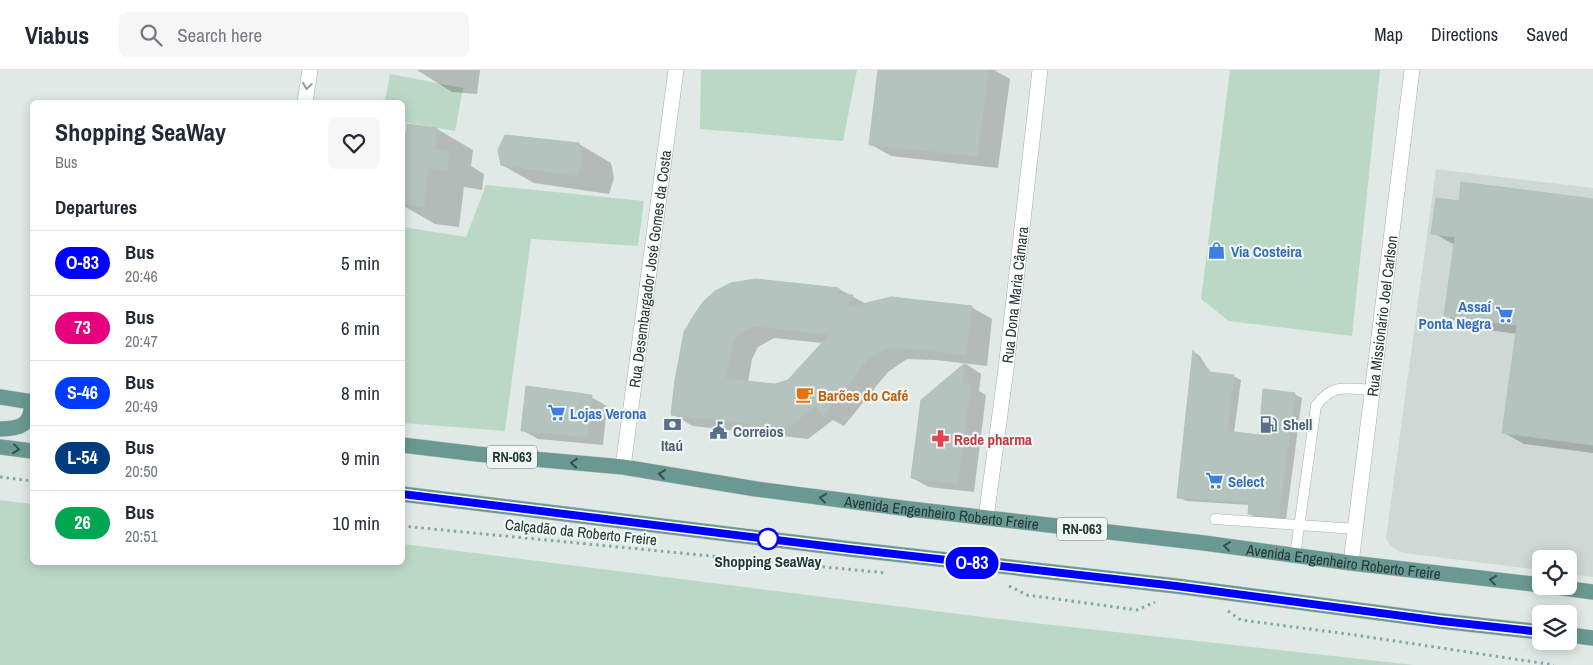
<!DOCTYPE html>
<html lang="en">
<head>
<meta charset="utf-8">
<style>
	:root { --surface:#fff; --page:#f6f6f7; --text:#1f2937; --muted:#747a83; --line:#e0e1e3 }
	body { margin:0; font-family:"Archivo Narrow",sans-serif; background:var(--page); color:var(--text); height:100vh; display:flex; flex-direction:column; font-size:19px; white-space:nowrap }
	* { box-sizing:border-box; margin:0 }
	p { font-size:16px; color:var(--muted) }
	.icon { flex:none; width:28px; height:28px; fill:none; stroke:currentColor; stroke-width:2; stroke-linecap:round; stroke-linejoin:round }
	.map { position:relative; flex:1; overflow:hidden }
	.sheet { position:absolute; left:30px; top:30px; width:375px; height:465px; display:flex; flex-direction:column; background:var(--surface); border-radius:8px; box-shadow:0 2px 12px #0003 }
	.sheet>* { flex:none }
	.badge { padding:0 10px; border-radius:16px; font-size:18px; line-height:32px }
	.fabs { position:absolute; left:1532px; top:480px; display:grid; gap:10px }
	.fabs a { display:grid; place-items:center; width:45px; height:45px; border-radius:8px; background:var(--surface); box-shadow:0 2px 12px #0003; font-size:25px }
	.map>.badge { position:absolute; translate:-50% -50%; box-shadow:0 0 0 2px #fff }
	h2 { padding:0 25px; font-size:19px; line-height:45px }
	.round { display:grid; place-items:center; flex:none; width:52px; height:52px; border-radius:8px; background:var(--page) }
	.head { display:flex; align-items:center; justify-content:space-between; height:85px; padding:0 25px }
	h1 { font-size:24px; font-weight:700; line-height:38px }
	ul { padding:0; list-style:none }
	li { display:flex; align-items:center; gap:15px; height:65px; padding:0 25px; border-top:1px solid var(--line) }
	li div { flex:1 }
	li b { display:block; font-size:19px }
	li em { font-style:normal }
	li .badge { min-width:55px; font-weight:700; text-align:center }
	header { display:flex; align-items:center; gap:30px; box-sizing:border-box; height:70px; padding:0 25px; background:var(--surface); border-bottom:1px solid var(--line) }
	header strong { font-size:24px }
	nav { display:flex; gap:28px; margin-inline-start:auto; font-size:18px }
	.search { width:350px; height:45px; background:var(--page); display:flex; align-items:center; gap:12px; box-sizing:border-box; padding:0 18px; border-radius:8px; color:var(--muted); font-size:19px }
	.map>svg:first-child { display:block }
	.built { fill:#ced8d5 }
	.green { fill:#bbd8c5 }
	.shadow { fill:#0003; fill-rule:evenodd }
	.building { fill:#b5c3bf; stroke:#b3c1bd; fill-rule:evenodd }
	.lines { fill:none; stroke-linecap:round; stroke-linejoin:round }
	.service-casing { stroke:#a3b0ad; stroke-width:11 }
	.minor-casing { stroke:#a3b0ad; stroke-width:16 }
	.secondary-casing { stroke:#a0b3ae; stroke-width:16 }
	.primary-casing { stroke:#bdc3c2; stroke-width:16 }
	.path { stroke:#84a9a1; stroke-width:3; stroke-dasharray:2.5 4; stroke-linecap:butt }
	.service { stroke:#fff; stroke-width:10 }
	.minor { stroke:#fff; stroke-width:15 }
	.secondary { stroke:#fff; stroke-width:15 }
	.primary { stroke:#699992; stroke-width:15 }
	.oneway { stroke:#909b9a }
	.oneway2 { stroke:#34504c }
	.line-casing { stroke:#fff; stroke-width:11 }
	.line { stroke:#00f; stroke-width:8 }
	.stop-dot { fill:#fff; stroke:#00f; stroke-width:2.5 }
	.labels { text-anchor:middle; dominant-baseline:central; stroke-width:4.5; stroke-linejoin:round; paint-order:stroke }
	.shield { fill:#eff6f3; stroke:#60706d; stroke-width:1 }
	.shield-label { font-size:14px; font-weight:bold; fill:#223734 }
	.shop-label { font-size:15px; font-weight:bold; fill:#366cbe; stroke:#eff6f3; text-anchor:start }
	.street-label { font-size:15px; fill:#223734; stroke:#eff6f3 }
	.food-label { font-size:15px; font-weight:bold; fill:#c56008; stroke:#eff6f3; text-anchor:start }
	.service-label { font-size:15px; font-weight:bold; fill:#4e5e75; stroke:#eff6f3; text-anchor:start }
	.health-label { font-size:15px; font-weight:bold; fill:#be3a42; stroke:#eff6f3; text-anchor:start }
	.stop-label { font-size:15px; font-weight:bold; fill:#223734; stroke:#eff6f3 }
</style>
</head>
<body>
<header>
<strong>Viabus</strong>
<div class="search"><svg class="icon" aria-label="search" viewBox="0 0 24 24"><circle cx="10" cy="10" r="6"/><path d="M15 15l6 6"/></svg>Search here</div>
<nav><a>Map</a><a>Directions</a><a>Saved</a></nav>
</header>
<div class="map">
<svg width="1593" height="595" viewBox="0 0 1593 595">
	<rect width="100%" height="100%" fill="#e0e9e6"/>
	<path class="built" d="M1436 99 1593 118V507L1569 504V489H1541V500L1405 483 1398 481 1391 476 1386 468Z"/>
	<g class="green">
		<path d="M701 0H857L843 71 700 59Z"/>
		<path d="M1230 0H1380L1352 266 1229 251 1201 229Z"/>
		<path d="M390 4 463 18 455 61 403 52 402 32H385Z"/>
		<path d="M486 115 644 131 638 176 531 169 505 361 403 353V157L466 167Z"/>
		<path d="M0 430 32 434V492H402L403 474 990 548 1414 595H0Z"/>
	</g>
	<g class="shadow">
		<path d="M417 0H480L477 24 452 22Z"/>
		<path d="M879 0H994L1010 9 998 98 891 86 870 74Z"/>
		<path d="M408 56 437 59 473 80 471 96 484 104 482 120 464 117 459 157 435 154 402 135V105Z"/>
		<path d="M579 74 611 93 614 108 609 124 534 113 502 95Z"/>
		<path d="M1593 130V383L1524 374 1504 363 1517 264 1466 257 1445 245 1455 175 1433 163 1460 132Z"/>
		<path d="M756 210 839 219 866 234 971 237 992 249 987 296 936 290 907 289 888 302 844 356 833 350 808 369 693 356 672 344ZM774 268 823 273 788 311 775 315 748 312 752 289 758 277Z"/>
		<path d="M1194 282 1200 286 1209 301 1215 304 1233 306 1241 310 1234 363 1260 367 1294 324 1302 328 1286 450 1257 448 1249 444 1250 435 1186 431 1179 427Z"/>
		<path d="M966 294 981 304 979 321 986 325 974 422 929 417 912 408 922 331Z"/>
		<path d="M591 327 607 336 603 375 538 369 522 360Z"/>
	</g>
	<g class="building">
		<path d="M878 0H989L977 86 869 75Z"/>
		<path d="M407 54 437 58 435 80 449 82 447 100 428 98 424 137 402 134V94Z"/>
		<path d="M505 65 579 73 582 89 577 106 501 95 498 80Z"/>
		<path d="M1461 112 1593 129V375L1502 363 1517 255 1444 246 1455 167 1431 164 1436 128 1459 131Z"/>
		<path d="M756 209 839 218 837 224 853 225 846 238 891 227 972 236 966 285 914 279 886 278 867 290 823 346 816 336 787 358 671 345 675 310 684 262 694 245 703 232 715 221 731 213ZM753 256 829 265 788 310 775 314 726 309 732 276 737 266Z"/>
		<path d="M1193 280 1204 299H1209V302L1234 305 1227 361 1259 365 1263 319 1295 323 1279 447 1248 444 1249 432 1177 428Z"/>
		<path d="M965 293 963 314H971L958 414 911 408 921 330Z"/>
		<path d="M526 316 592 325 587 367 521 361Z"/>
	</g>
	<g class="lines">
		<defs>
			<g id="service">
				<path d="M1215 449 1356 459"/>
				<path d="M1295 486 1316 336C1333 312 1347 319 1373 320"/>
			</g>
			<g id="minor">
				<path id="s1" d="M623 397 676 0"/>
				<path id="s2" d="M986 448 1006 299 1040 0"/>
				<path id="s3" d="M1351 493 1412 0"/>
			</g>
			<path id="secondary" d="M305 32 310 0"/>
			<g id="primary">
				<path d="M0 327 32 332"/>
				<path d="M0 359C21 359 33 354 31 331"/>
				<path id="s4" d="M402 375 477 384 623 397 756 419 902 438 1204 473 1351 493 1541 515"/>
				<path d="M0 377 32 381"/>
				<path d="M402 424 850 479 1176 516 1441 551 1541 562"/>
				<path d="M1549 516 1593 522"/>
				<path d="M1569 565 1593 568"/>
			</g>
		</defs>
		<use href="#service" class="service-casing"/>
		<use href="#minor" class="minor-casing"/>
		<use href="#secondary" class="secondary-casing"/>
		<use href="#primary" class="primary-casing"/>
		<g class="path">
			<path d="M0 407 32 411"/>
			<path d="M402 456 886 503"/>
			<path d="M1009 516 1027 525 1137 540 1155 532"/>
			<path d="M1228 541 1241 550 1355 565 1554 595"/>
		</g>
		<use href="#service" class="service"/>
		<use href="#minor" class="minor"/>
		<use href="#secondary" class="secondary"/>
		<use href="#primary" class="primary"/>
	</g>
	<defs><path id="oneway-chevron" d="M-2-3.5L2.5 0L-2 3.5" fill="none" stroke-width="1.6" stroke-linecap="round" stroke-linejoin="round" transform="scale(1.25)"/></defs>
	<use class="oneway" href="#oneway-chevron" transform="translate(307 16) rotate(98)"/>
	<g class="oneway2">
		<use href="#oneway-chevron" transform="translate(16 379) rotate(7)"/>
		<use href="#oneway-chevron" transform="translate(574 393) rotate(-175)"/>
		<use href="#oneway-chevron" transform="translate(662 404) rotate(-171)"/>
		<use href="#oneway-chevron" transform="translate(823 428) rotate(-173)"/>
		<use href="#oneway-chevron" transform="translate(1227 476) rotate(-172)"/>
		<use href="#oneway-chevron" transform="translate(1493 510) rotate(-173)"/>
	</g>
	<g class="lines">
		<defs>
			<path id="line" d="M402 424 850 479 1176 516 1441 551 1541 562"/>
		</defs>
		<use href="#line" class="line-casing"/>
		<use href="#line" class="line"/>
	</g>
	<defs>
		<symbol id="shop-bare" viewBox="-9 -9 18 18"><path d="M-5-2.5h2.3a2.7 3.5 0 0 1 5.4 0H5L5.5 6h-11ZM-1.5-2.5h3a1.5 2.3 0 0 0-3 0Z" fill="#3f7fe0" stroke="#eff6f3" stroke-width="2.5" paint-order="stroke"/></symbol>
		<symbol id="supermarket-bare" viewBox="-9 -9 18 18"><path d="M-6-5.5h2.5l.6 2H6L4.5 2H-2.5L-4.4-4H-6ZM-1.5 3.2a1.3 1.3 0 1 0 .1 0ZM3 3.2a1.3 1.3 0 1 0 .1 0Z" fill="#3f7fe0" stroke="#eff6f3" stroke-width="2.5" paint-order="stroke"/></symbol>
		<symbol id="cafe-bare" viewBox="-9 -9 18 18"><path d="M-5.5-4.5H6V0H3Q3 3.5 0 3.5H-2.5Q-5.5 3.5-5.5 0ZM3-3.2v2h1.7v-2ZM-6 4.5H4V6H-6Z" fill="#e8710a" stroke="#eff6f3" stroke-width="2.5" paint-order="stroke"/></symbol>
		<symbol id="bank-bare" viewBox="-9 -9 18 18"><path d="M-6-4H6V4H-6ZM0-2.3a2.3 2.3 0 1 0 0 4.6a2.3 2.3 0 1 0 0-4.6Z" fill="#5c6f8a" stroke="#eff6f3" stroke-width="2.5" paint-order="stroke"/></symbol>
		<symbol id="fuel-bare" viewBox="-9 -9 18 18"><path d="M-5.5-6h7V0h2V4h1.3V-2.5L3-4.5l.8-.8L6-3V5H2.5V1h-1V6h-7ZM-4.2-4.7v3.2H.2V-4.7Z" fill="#5c6f8a" stroke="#eff6f3" stroke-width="2.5" paint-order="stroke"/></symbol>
		<symbol id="civic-bare" viewBox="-9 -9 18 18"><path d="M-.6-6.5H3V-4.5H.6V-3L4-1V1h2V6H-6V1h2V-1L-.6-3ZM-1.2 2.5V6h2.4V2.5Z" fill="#5c6f8a" stroke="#eff6f3" stroke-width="2.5" paint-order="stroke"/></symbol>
		<symbol id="pharmacy-bare" viewBox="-9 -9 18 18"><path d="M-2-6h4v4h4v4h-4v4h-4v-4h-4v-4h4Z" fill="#e0444e" stroke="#eff6f3" stroke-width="2.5" paint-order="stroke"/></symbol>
	</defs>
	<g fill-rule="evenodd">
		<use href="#shop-bare" x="1204" y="168" width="25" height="25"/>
		<use href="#supermarket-bare" x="1492" y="232" width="25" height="25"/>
		<use href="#cafe-bare" x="792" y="312" width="25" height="25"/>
		<use href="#supermarket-bare" x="544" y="330" width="25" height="25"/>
		<use href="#bank-bare" x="660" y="342" width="25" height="25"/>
		<use href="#fuel-bare" x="1256" y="342" width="25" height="25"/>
		<use href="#civic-bare" x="706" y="348" width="25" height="25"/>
		<use href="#pharmacy-bare" x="928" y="356" width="25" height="25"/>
		<use href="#supermarket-bare" x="1202" y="398" width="25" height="25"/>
	</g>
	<circle class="stop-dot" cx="768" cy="469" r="10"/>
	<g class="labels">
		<g class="shield">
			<rect x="487" y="375.5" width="50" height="23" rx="4"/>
			<rect x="1057" y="447.5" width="50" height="23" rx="4"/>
		</g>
		<g class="shield-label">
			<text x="512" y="387">RN-063</text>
			<text x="1082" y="459">RN-063</text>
		</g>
		<g class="shop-label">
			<text x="1231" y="181">Via Costeira</text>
			<text x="1491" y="236" text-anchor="end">Assaí<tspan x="1491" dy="17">Ponta Negra</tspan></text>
			<text x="570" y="343">Lojas Verona</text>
			<text x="1228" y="411">Select</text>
		</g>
		<g class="street-label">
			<text stroke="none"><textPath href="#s1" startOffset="200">Rua Desembargador José Gomes da Costa</textPath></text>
			<text stroke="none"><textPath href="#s2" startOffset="225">Rua Dona Maria Câmara</textPath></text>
			<text stroke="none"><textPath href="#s3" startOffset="249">Rua Missionário Joel Carlson</textPath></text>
			<text stroke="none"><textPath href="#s4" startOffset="544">Avenida Engenheiro Roberto Freire</textPath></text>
			<text transform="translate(581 462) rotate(6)">Calçadão da Roberto Freire</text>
			<text stroke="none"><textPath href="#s4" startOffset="949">Avenida Engenheiro Roberto Freire</textPath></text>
		</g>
		<g class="food-label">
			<text x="818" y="325">Barões do Café</text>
		</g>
		<g class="service-label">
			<text x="1283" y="354">Shell</text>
			<text x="733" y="361">Correios</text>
			<text x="672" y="375" text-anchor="middle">Itaú</text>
		</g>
		<g class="health-label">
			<text x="954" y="369">Rede pharma</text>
		</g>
		<g class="stop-label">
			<text x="768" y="491">Shopping SeaWay</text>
		</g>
	</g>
</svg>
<div class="fabs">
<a><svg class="icon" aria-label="locate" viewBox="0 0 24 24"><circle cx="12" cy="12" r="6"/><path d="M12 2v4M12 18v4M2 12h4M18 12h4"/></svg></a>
<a><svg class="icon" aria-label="layers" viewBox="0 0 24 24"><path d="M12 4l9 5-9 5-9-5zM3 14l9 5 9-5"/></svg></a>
</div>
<b class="badge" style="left:972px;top:493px;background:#00f;color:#fff">O-83</b>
<section class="sheet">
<div class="head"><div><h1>Shopping SeaWay</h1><p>Bus</p></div><a class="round"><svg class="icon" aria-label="heart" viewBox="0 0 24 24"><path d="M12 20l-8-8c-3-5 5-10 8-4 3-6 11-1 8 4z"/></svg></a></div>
<h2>Departures</h2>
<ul>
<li><span class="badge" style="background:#00f;color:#fff">O-83</span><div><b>Bus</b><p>20:46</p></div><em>5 min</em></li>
<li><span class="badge" style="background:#e6007e;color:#fff">73</span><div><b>Bus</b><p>20:47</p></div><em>6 min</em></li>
<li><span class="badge" style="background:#003cff;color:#fff">S-46</span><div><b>Bus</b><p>20:49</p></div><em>8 min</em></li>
<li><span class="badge" style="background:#003b80;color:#fff">L-54</span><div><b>Bus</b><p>20:50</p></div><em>9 min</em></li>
<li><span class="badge" style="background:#00a651;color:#fff">26</span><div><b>Bus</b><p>20:51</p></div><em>10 min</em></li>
</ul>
</section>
</div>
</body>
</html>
